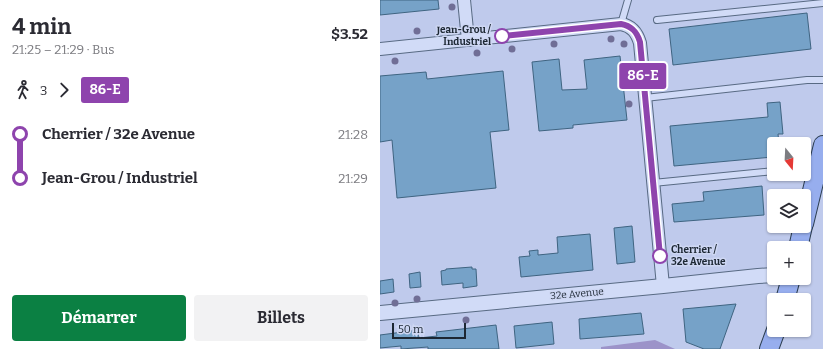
<!DOCTYPE html>
<html lang="fr">
<head>
<meta charset="utf-8">
<style>
	:root { --surface:#fff; --page:#f2f2f3; --text:#2b2b33; --muted:#7c7c81; --accent:#0b8043 }
	body { margin:0; font-family:Bitter,serif; background:var(--page); color:var(--text); height:100vh; display:flex; flex-direction:column; font-size:15px; white-space:nowrap }
	* { box-sizing:border-box; margin:0 }
	p { font-size:13px; color:var(--muted) }
	.icon { flex:none; width:22px; height:22px; fill:none; stroke:currentColor; stroke-width:2; stroke-linecap:round; stroke-linejoin:round }
	.map { position:relative; flex:1; overflow:hidden }
	.panel { display:flex; flex-direction:column; background:var(--surface); width:380px }
	.panel>* { flex:none }
	.badge { padding:0 8px; border-radius:3px; font-size:14px; line-height:26px }
	.needle { width:26px; rotate:162deg }
	.tools { position:absolute; left:387px; top:137px; display:grid; gap:8px }
	.tools a { display:grid; place-items:center; width:44px; height:44px; border-radius:4px; background:var(--surface); box-shadow:0 1px 3px #0004; font-size:20px }
	.scale { position:absolute; left:12px; bottom:10px; width:74px; box-sizing:border-box; padding-left:4px; border:2px solid #1c2733; border-top:0; font-size:11px; line-height:14px; white-space:nowrap; color:#1c2733; -webkit-text-stroke:3px #ced7f3; paint-order:stroke }
	.map>.badge { position:absolute; translate:-50% -50%; box-shadow:0 0 0 2px #fff }
	.legs { display:flex; align-items:center; gap:6px; height:44px; padding:0 12px; font-size:13px }
	.legs p { margin-inline-start:auto }
	.headline { display:flex; align-items:center; justify-content:space-between; height:68px; padding:0 12px }
	h1 { font-size:22px; font-weight:700; line-height:30px }
	.button { display:flex; gap:8px; margin-top:auto; padding:8px 12px }
	.button a { flex:1; height:46px; border-radius:4px; background:var(--accent); color:#fff; font-size:16px; font-weight:700; line-height:46px; text-align:center }
	.button a+a { background:var(--page); color:var(--text) }
	ul { padding:0 12px; list-style:none }
	li { display:flex; align-items:center; gap:14px; height:44px; font-size:15px }
	li i { display:grid; place-items:center; width:6px; height:100%; margin:0 5px; background:currentColor }
	li i::after { content:''; width:10px; height:10px; margin:-5px; border:3px solid; border-radius:50%; background:var(--surface) }
	li p { margin-inline-start:auto }
	li:first-child i { background:linear-gradient(#0000 50%,currentColor 0) }
	li:last-child i { background:linear-gradient(currentColor 50%,#0000 0) }
	main { display:flex; flex:1; min-height:0 }
	.map>svg:first-child { display:block }
	.green { fill:#9c93c9 }
	.building { fill:#76a2c8; stroke:#3f6481 }
	.lines { fill:none; stroke-linecap:round; stroke-linejoin:round }
	.service-casing { stroke:#586a83; stroke-width:8 }
	.minor-casing { stroke:#586a83; stroke-width:14 }
	.tertiary-casing { stroke:#586a83; stroke-width:16 }
	.primary-casing { stroke:#2c3e51; stroke-width:20 }
	.service { stroke:#d1dbf7; stroke-width:6 }
	.minor { stroke:#d1dbf7; stroke-width:12 }
	.tertiary { stroke:#d1dbf7; stroke-width:14 }
	.primary { stroke:#97aeee; stroke-width:18 }
	.tree { fill:#706e96 }
	.line-1-casing { stroke:#fff; stroke-width:9 }
	.line-1 { stroke:#8e44ad; stroke-width:6 }
	.stop-1-dot { fill:#fff; stroke:#8e44ad; stroke-width:2 }
	.labels { text-anchor:middle; dominant-baseline:central; stroke-width:3; stroke-linejoin:round; paint-order:stroke }
	.stop-label { font-size:10px; font-weight:bold; fill:#1c2733; stroke:#ced7f3; text-anchor:end }
	.street-label { font-size:10px; fill:#1c2733; stroke:#ced7f3 }
</style>
</head>
<body>
<main>
<section class="panel">
<div class="headline"><div><h1>4 min</h1><p>21:25 – 21:29 · Bus</p></div><b>$3.52</b></div>
<div class="legs"><svg class="icon" aria-label="walk" viewBox="0 0 24 24"><circle cx="13" cy="4" r="2"/><path d="M13 8l-2 6 4 7M11 14l-3 7M7 12l3-4h3l4 4"/></svg>3<svg class="icon" aria-label="forward" viewBox="0 0 24 24"><path d="M9 5l7 7-7 7"/></svg><b class="badge" style="background:#8e44ad;color:#fff">86-E</b></div>
<ul>
<li><i style="color:#8e44ad"></i><b>Cherrier / 32e Avenue</b><p>21:28</p></li>
<li><i style="color:#8e44ad"></i><b>Jean-Grou / Industriel</b><p>21:29</p></li>
</ul>
<div class="button"><a>Démarrer</a><a>Billets</a></div>
</section>
<div class="map">
<svg width="443" height="349" viewBox="0 0 443 349">
	<rect width="100%" height="100%" fill="#bfcaec"/>
	<path class="green" d="M275 340 295 349H221V347Z"/>
	<g class="building">
		<path d="M0 0H58L59 9 0 15Z"/>
		<path d="M427 13 431 49 293 65 289 29Z"/>
		<path d="M240 56 247 120 193 125V128L159 131 152 62 179 59 182 90 207 89 204 60Z"/>
		<path d="M123 71 129 130 110 132 116 188 17 198 12 140 0 142V76L46 72 47 79Z"/>
		<path d="M400 102 403 134H398L399 144H394V148H393V157L294 166 290 126 388 117 387 103Z"/>
		<path d="M382 186 384 215 294 222 292 204 324 201 323 192Z"/>
		<path d="M252 226 255 262 237 264 234 228Z"/>
		<path d="M210 234 213 270 141 277 139 257 150 256 149 251 158 250V255L178 253 177 237Z"/>
		<path d="M92 267V269H96L97 286 83 288V283L62 285 61 271 66 270V269Z"/>
		<path d="M40 272 41 287 30 288 29 274Z"/>
		<path d="M13 279 14 292 0 294V281Z"/>
		<path d="M356 304 340 349H324L306 342 303 309Z"/>
		<path d="M261 313 264 334 200 339 199 319Z"/>
		<path d="M172 322 174 344 136 348 134 326Z"/>
		<path d="M116 325 119 349H48V347L21 349V346L0 348V335L38 330 39 338 57 336 56 332Z"/>
	</g>
	<g class="lines">
		<defs>
			<g id="service">
				<path d="M277 20 443 3"/>
				<path d="M241 24 248 0"/>
				<path d="M265 98 427 80H443"/>
				<path d="M424 168H436"/>
				<path d="M273 183 394 171"/>
			</g>
			<g id="minor">
				<path d="M84 0 88 40"/>
				<path d="M0 49 241 24C252 26 257 33 260 43L283 286"/>
			</g>
			<path id="tertiary" d="M0 313 283 286 378 276 394 275"/>
			<g id="primary">
				<path d="M424 224 443 145"/>
				<path d="M418 248 423 226"/>
				<path d="M405 300 411 278"/>
				<path d="M389 349 396 330"/>
			</g>
		</defs>
		<use href="#service" class="service-casing"/>
		<use href="#minor" class="minor-casing"/>
		<use href="#tertiary" class="tertiary-casing"/>
		<use href="#primary" class="primary-casing"/>
		<use href="#service" class="service"/>
		<use href="#minor" class="minor"/>
		<use href="#tertiary" class="tertiary"/>
		<use href="#primary" class="primary"/>
	</g>
	<g class="tree">
		<circle cx="72" cy="7" r="3.5"/>
		<circle cx="37" cy="31" r="3.5"/>
		<circle cx="231" cy="39" r="3.5"/>
		<circle cx="174" cy="44" r="3.5"/>
		<circle cx="244" cy="44" r="3.5"/>
		<circle cx="132" cy="49" r="3.5"/>
		<circle cx="97" cy="53" r="3.5"/>
		<circle cx="15" cy="61" r="3.5"/>
		<circle cx="248" cy="65" r="3.5"/>
		<circle cx="249" cy="104" r="3.5"/>
		<circle cx="37" cy="299" r="3.5"/>
		<circle cx="15" cy="303" r="3.5"/>
		<circle cx="86" cy="320" r="3.5"/>
	</g>
	<g class="lines">
		<defs>
			<path id="line-1" d="M122 36 241 24C252 26 257 32 260 42L280 256"/>
		</defs>
		<use href="#line-1" class="line-1-casing"/>
		<use href="#line-1" class="line-1"/>
	</g>
	<g class="stop-1-dot">
		<circle cx="122" cy="36" r="7"/>
		<circle cx="280" cy="256" r="7"/>
	</g>
	<g class="labels">
		<g class="stop-label">
			<text x="111" y="30">Jean-Grou /<tspan x="111" dy="12">Industriel</tspan></text>
			<text x="291" y="250" text-anchor="start">Cherrier /<tspan x="291" dy="12">32e Avenue</tspan></text>
		</g>
		<g class="street-label">
			<text transform="translate(197 294) rotate(-5)">32e Avenue</text>
		</g>
	</g>
</svg>
<div class="tools">
<a><svg class="needle" viewBox="-14 -14 28 28"><path d="M0-13l5 13h-10z" fill="#e53935"/><path d="M0 13l5-13h-10z" fill="#7c7c81"/></svg></a>
<a><svg class="icon" aria-label="layers" viewBox="0 0 24 24"><path d="M12 4l9 5-9 5-9-5zM3 14l9 5 9-5"/></svg></a>
<a>+</a>
<a>−</a>
</div>
<div class="scale">50 m</div>
<b class="badge" style="left:263px;top:76px;background:#8e44ad;color:#fff">86-E</b>
</div>
</main>
</body>
</html>
